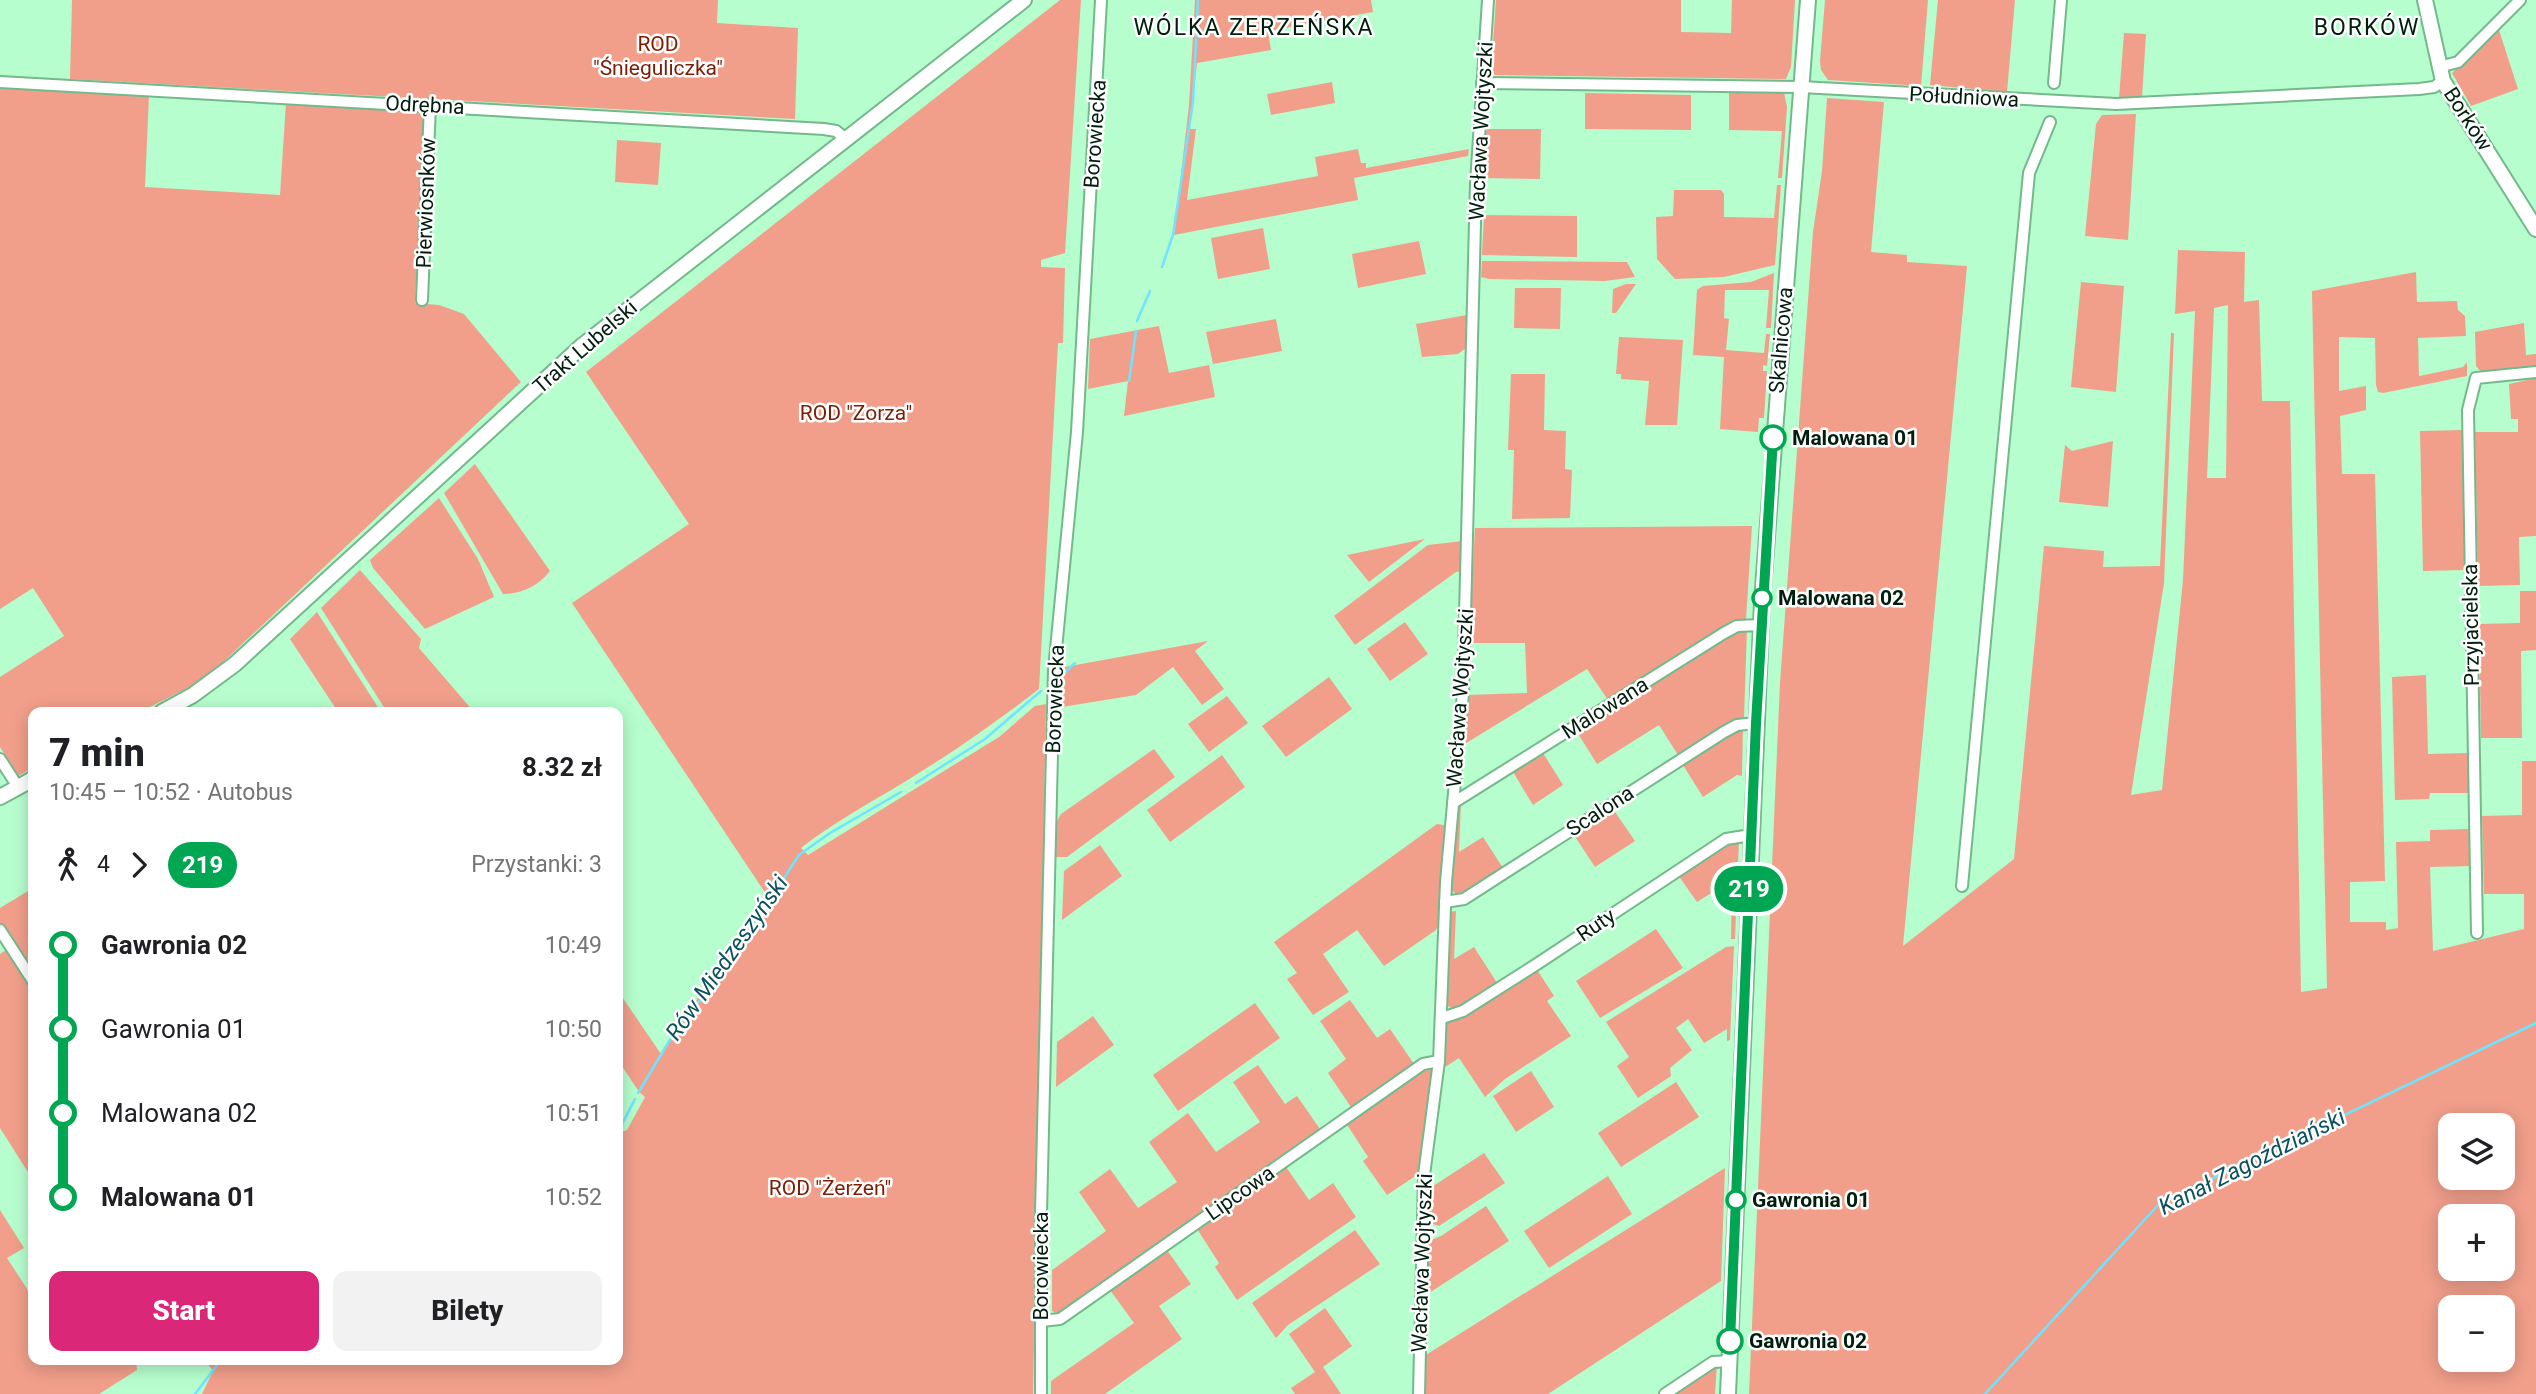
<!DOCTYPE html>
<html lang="pl">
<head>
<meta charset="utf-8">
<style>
	:root { --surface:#fff; --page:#f2f2f2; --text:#202124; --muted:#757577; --accent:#db2777 }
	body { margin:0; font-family:Roboto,sans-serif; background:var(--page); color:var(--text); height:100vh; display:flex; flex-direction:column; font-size:26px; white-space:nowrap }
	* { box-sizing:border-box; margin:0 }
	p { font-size:23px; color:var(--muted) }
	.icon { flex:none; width:38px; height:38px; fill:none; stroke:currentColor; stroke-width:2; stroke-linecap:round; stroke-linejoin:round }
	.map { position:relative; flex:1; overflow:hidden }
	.drawer { position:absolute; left:28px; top:707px; width:595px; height:658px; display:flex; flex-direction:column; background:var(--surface); border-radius:14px; box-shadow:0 4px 18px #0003 }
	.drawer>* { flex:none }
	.badge { padding:0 14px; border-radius:23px; font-size:24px; line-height:46px }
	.controls { position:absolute; left:2438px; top:1113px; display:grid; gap:14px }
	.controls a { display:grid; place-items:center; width:77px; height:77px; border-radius:14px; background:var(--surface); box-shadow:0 4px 18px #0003; font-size:35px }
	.map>.badge { position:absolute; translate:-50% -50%; box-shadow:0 0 0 4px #fff }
	.legs { display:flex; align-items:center; gap:10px; height:77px; padding:0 21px; font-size:23px }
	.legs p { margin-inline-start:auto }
	.headline { display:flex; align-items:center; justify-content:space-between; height:119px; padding:0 21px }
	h1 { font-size:38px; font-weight:800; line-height:52px }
	.action { display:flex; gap:14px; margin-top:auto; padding:14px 21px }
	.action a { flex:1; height:80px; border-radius:14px; background:var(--accent); color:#fff; font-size:28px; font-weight:800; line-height:80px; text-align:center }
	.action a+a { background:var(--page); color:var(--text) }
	ul { padding:0 21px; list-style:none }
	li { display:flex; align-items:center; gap:24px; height:84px; font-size:26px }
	li i { display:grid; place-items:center; width:10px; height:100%; margin:0 9px; background:currentColor }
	li i::after { content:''; width:18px; height:18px; margin:-9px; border:5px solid; border-radius:50%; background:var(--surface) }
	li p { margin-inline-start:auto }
	li:first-child i { background:linear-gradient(#0000 50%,currentColor 0) }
	li:last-child i { background:linear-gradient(currentColor 50%,#0000 0) }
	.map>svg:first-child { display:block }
	.green { fill:#f19f8b; fill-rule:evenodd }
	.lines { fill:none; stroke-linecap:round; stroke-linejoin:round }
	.stream { stroke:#70e4fe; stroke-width:2.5 }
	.street-casing { stroke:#73b98b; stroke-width:14 }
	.secondary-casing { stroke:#73b98b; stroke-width:18 }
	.street { stroke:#fff; stroke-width:10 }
	.secondary { stroke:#fff; stroke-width:14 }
	.line-1-casing { stroke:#fff; stroke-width:16 }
	.line-1 { stroke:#00a651; stroke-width:10 }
	.stop-1-dot { fill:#fff; stroke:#00a651; stroke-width:3.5 }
	.labels { text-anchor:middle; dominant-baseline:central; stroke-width:5; stroke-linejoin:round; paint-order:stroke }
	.park-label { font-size:21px; fill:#7c1d04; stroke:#fff }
	.street-label { font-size:21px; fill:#021f0e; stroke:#fff }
	.stop-label { font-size:21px; font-weight:bold; fill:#021f0e; stroke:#fff; text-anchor:start }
	.neighbourhood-label { font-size:23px; letter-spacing:2px; fill:#021f0e; stroke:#fff }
	.water-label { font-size:23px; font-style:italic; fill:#0b525f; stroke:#fff }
</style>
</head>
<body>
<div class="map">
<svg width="2536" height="1394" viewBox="0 0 2536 1394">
	<rect width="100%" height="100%" fill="#b6fecd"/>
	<g class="green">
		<path d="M72 0H718L717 23 798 28 795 119 70 79Z"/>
		<path d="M1060 0H1081L1065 253 1041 260V267L1065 268 1063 343H1058L1039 689C996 722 952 753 906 781 870 803 834 822 801 848L808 855 999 737 1035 706 1046 704 1033 1394H202L213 1371 205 1360H618V1133L627 1130 645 1097 639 1092 618 1060V991L661 1054 766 894 572 603 689 524 586 372Z"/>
		<path d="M1195 0H1371L1373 12 1268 31 1271 50 1197 63 1190 129H1196L1187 200 1318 176 1315 157 1358 149 1361 163H1366V168L1469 149 1468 156 1354 178 1358 200 1174 235 1189 105Z"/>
		<path d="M1496 0H1681V32L1731 33 1732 0H1795L1791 67 1786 79 1495 75 1491 71Z"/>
		<path d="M1825 0H1928L1921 86 1828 80 1821 70 1820 61Z"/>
		<path d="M1938 0H2015L2007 92 1930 85Z"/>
		<path d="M2499 30 2518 89 2471 106 2452 73Z"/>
		<path d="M2124 33 2146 34 2142 98H2119Z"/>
		<path d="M1332 82 1335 103 1271 115 1267 94Z"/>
		<path d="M0 88 149 95 145 187 280 195 286 103 424 110 415 303 439 305 464 314 521 382 205 679 140 712H33V768L18 776 0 747V677L64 636 33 588 0 609Z"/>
		<path d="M1729 91 1784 92 1787 107 1782 178H1778L1782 131 1729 130Z"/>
		<path d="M1585 93 1691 95V130L1585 129Z"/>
		<path d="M1827 98 1884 102 1871 252 1907 255V262L1967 266 1903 946 2014 859 2044 546 2104 551 2103 567 2160 566 2171 333H2174L2164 583 2131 795 2162 790 2183 580 2195 311 2175 314 2178 250 2245 252 2244 302 2259 300 2262 401H2290L2301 992 2327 988 2312 291 2416 272 2417 302 2457 301 2458 310 2465 316 2466 336 2418 338 2419 376 2463 367 2467 362V376L2383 393 2378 392 2376 385 2375 338 2339 337V391L2366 386V410L2340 416 2342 474H2375L2385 881 2350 882V922H2386V930L2398 928 2396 842 2430 841V830L2470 829 2471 866 2430 867 2433 951 2524 929V894H2484L2482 816 2522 815V761H2536V1394H1749L1780 683 1813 232 1822 171ZM2228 305 2226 478H2207L2214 308ZM2450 1125H2502V1178H2450ZM2450 1216H2502V1269H2450ZM2450 1307H2502V1360H2450Z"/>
		<path d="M2136 114 2128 240 2085 236 2096 124 2102 115Z"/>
		<path d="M1484 129H1541L1540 179 1481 178Z"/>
		<path d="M617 140 661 143 658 185 615 182Z"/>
		<path d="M1777 185H1781L1775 265 1724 277 1675 279 1657 259 1656 217 1673 216 1674 190H1721L1724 194V217L1774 218Z"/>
		<path d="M1484 215 1577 216V257L1482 255Z"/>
		<path d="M1263 228 1270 269 1218 279 1211 238Z"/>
		<path d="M1419 241 1426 274 1358 288 1352 254Z"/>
		<path d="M1482 261 1627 262 1635 277 1605 281 1489 279 1481 277Z"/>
		<path d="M1774 273 1771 328H1766L1769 290H1725L1724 318 1729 319 1726 350 1764 353 1766 334H1770L1767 366 1763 365V371H1767L1764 418H1759L1758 432 1720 429 1724 357 1693 355 1697 290 1703 286 1751 282Z"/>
		<path d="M2081 282 2124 286 2116 392 2071 387Z"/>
		<path d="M1626 284H1636L1616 313H1612L1613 289Z"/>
		<path d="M1515 288H1561L1560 329 1514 328Z"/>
		<path d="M1467 315 1466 348 1458 354 1422 357 1416 324Z"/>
		<path d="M1276 319 1282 351 1213 364 1206 332Z"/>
		<path d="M2524 323 2526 355 2536 354V365L2482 373 2476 366 2475 332Z"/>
		<path d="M1159 326 1169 373 1209 365 1215 397 1124 416 1128 381 1088 389 1090 339Z"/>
		<path d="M1619 337 1683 340 1677 425H1645L1649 381 1621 379V374H1616Z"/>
		<path d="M1511 374H1545L1544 430 1566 431 1565 469 1572 470 1570 518 1512 519 1514 450H1508Z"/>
		<path d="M2536 378V536L2519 537 2520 585 2478 586 2475 432H2518V419H2511L2509 384Z"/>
		<path d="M2463 430 2465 570 2423 571 2420 431Z"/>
		<path d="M2113 441 2108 507 2059 502 2065 445 2072 451Z"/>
		<path d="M475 464 550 571C539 586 521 594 503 594L444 493Z"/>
		<path d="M439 498 478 559 494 597 425 629 373 568 370 560Z"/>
		<path d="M1752 526 1746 620 1737 619 1608 700 1587 669 1463 745 1466 695 1527 693 1525 643H1469L1475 528Z"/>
		<path d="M1425 539 1369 582 1347 555Z"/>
		<path d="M1463 541V571L1456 572 1355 645 1334 616 1428 545Z"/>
		<path d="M360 570 421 639 419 648 474 712H387L321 608Z"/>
		<path d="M2520 591H2536V650L2521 651 2522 738H2481L2479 624 2520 623Z"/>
		<path d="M317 612 381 712H338L290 639Z"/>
		<path d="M1405 622 1428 654 1390 681 1367 649Z"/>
		<path d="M1747 628 1744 719H1735L1678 755 1659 725 1597 764 1577 732 1726 635Z"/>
		<path d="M1208 641 1195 651 1224 689 1202 705 1173 667 1136 695 1062 707 1059 668Z"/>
		<path d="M2426 675 2428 754 2469 753 2470 793H2430L2429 799 2395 800 2392 677Z"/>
		<path d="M1329 677 1352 709 1286 757 1262 726Z"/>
		<path d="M1227 696 1248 723 1209 752 1188 724Z"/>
		<path d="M1743 727 1742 776 1737 775 1703 797 1683 765 1725 735Z"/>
		<path d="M1154 749 1175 777 1067 857H1056V823L1061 814Z"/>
		<path d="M1543 753 1563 785 1533 805 1513 772Z"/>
		<path d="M1222 755 1245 787 1170 842 1147 810Z"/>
		<path d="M1461 804 1459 852 1483 837 1503 868 1460 896 1449 889 1458 806Z"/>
		<path d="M1613 809 1635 841 1595 867 1574 835Z"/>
		<path d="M1437 824 1444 825 1446 833 1440 921 1436 930 1384 966 1357 930 1323 954 1349 992 1313 1015 1287 979 1297 973 1274 942Z"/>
		<path d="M1735 838 1739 839 1735 939H1731L1732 880 1697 902 1678 875Z"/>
		<path d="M1100 845 1122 876 1062 920 1064 871Z"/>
		<path d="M33 888V974L0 923V908Z"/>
		<path d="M1456 911 1454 959 1474 947 1499 986 1456 1009 1449 1007 1445 1000 1449 912Z"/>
		<path d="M1656 929 1683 968 1600 1018 1576 981Z"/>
		<path d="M1734 946 1730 1040 1727 1041V1029L1704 1043 1688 1019 1676 1028 1692 1050 1670 1068 1671 1076 1638 1098 1617 1066 1629 1057 1606 1022 1726 947Z"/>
		<path d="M6 950 33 992V1180L0 1128V954Z"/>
		<path d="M1536 968 1554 996 1547 1001 1571 1036 1505 1079 1485 1097 1459 1058 1442 1069 1445 1025Z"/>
		<path d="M1350 1000 1377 1038 1390 1029 1414 1064 1351 1107 1328 1073 1346 1059 1320 1021Z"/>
		<path d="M1255 1003 1280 1038 1178 1111 1153 1075Z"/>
		<path d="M1093 1016 1114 1045 1056 1087 1057 1042Z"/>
		<path d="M1258 1065 1285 1104 1297 1096 1320 1129 1058 1314 1052 1311V1270L1106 1231 1079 1192 1110 1169 1138 1208 1177 1182 1149 1142 1188 1113 1216 1152 1260 1122 1233 1082Z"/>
		<path d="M1429 1068 1433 1070 1420 1173 1387 1195 1363 1161 1368 1157 1346 1123Z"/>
		<path d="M1531 1071 1554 1107 1516 1132 1493 1096Z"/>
		<path d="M1676 1082 1699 1117 1621 1167 1598 1133Z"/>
		<path d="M1484 1153 1505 1183 1439 1226 1430 1223 1425 1216 1427 1190Z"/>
		<path d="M1286 1167 1309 1200 1333 1183 1356 1217 1237 1300 1215 1267 1219 1263 1197 1229Z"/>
		<path d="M1725 1168 1721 1281 1548 1394H1422L1421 1358Z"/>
		<path d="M1608 1176 1632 1214 1549 1268 1524 1231Z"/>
		<path d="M1486 1206 1509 1241 1423 1297 1422 1244 1441 1236Z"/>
		<path d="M0 1210 24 1248 7 1258 33 1298V1360H136L137 1370 99 1394H0Z"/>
		<path d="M1355 1230 1380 1264 1288 1325 1276 1338 1252 1303Z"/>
		<path d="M1167 1250 1191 1284 1159 1306 1182 1339 1105 1394H1051V1381L1134 1323 1110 1290Z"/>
		<path d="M1325 1308 1352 1346 1323 1367 1341 1394H1295L1291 1388 1315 1372 1289 1334Z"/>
		<path d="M1717 1364 1715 1394H1672Z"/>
	</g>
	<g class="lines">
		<g class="stream">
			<path d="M1162 267 1173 235 1193 102 1198 0"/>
			<path d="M1137 321 1150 291"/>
			<path d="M1129 381 1136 331"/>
			<path d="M1062 675 1075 663"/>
			<path d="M916 783 985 739 1041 691"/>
			<path d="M638 1093 680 1023 716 982 799 855 830 833 901 792"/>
			<path d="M618 1132 635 1099"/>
			<path d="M195 1394 221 1360"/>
			<path d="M1985 1394 2159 1204 2536 1023"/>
		</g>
		<defs>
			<g id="street">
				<path d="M2439 67 2458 62 2520 0"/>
				<path d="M0 82 824 129 836 131 846 139"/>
				<path d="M1482 83 1801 87 2116 104 2419 89 2434 87 2443 81"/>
				<path d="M2054 83 2061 0"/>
				<path d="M422 300 430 105"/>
				<path d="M0 759 18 787"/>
				<path d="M1453 803 1724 633 1737 626 1761 625"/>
				<path d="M1962 886 2029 173 2050 122"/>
				<path d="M1445 902 1464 899 1724 732 1737 725 1756 723"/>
				<path d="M0 930 33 981"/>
				<path d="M2477 933 2468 410 2476 378 2536 372"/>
				<path d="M1442 1018 1463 1011 1537 964 1726 839 1751 835"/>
				<path d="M1041 1321 1060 1319 1423 1064 1439 1061"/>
				<path d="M1041 1394V1213L1054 670 1077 432 1101 0"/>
				<path d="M1419 1394 1424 1175 1439 1061 1446 882 1463 693 1476 183 1488 0"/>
				<path d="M1665 1394 1713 1362 1730 1361"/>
			</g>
			<g id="secondary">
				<path d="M2425 0 2443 81 2536 229"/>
				<path d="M162 712 193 695 235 664 583 345 1024 0"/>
				<path d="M0 797 33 779"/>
				<path d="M1728 1394 1762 602 1808 0"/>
			</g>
		</defs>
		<use href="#street" class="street-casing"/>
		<use href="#secondary" class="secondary-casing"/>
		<use href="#street" class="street"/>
		<use href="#secondary" class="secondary"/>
	</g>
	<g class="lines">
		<defs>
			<path id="line-1" d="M1730 1341 1756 723 1773 438"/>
		</defs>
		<use href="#line-1" class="line-1-casing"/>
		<use href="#line-1" class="line-1"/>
	</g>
	<g class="stop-1-dot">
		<circle cx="1773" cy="438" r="12"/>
		<circle cx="1762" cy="598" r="9"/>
		<circle cx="1736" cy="1200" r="9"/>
		<circle cx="1730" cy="1341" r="12"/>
	</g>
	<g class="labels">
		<g class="park-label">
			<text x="658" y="44">ROD<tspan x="658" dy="24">"Śnieguliczka"</tspan></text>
			<text x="856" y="413">ROD "Zorza"</text>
			<text x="830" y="1188">ROD "Żerżeń"</text>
		</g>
		<g class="street-label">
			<text transform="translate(1964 97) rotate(3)">Południowa</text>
			<text transform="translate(425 105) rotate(3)">Odrębna</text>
			<text transform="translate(2468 119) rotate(57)">Borków</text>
			<text transform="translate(1481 131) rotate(-87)">Wacława Wojtyszki</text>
			<text transform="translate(1095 134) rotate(-86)">Borowiecka</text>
			<text transform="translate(426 203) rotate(-88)">Pierwiosnków</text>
			<text transform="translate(1781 340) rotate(-85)">Skalnicowa</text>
			<text transform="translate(585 347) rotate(-41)">Trakt Lubelski</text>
			<text transform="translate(2471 625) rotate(-91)">Przyjacielska</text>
			<text transform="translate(1460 698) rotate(-86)">Wacława Wojtyszki</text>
			<text transform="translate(1055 699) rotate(-88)">Borowiecka</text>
			<text transform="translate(1605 708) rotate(-32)">Malowana</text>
			<text transform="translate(1600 811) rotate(-33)">Scalona</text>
			<text transform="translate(1596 925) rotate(-34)">Ruty</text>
			<text transform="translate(1240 1193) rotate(-35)">Lipcowa</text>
			<text transform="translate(1422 1263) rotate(-88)">Wacława Wojtyszki</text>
			<text transform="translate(1041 1266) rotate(-90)">Borowiecka</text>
		</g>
		<g class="stop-label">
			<text x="1792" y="438">Malowana 01</text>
			<text x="1778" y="598">Malowana 02</text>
			<text x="1752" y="1200">Gawronia 01</text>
			<text x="1749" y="1341">Gawronia 02</text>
		</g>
		<g class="neighbourhood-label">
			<text x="1254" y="27">WÓLKA ZERZEŃSKA</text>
			<text x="2367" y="27">BORKÓW</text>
		</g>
		<g class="water-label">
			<text transform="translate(727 958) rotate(-55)">Rów Miedzeszyński</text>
			<text transform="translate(2252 1162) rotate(-27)">Kanał Zagoździański</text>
		</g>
	</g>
</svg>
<div class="controls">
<a><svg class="icon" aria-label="layers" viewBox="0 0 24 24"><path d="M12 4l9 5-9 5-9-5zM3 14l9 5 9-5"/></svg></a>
<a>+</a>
<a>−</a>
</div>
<b class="badge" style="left:1749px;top:889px;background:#00a651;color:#fff">219</b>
<section class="drawer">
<div class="headline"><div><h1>7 min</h1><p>10:45 – 10:52 · Autobus</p></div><b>8.32 zł</b></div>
<div class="legs"><svg class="icon" aria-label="walk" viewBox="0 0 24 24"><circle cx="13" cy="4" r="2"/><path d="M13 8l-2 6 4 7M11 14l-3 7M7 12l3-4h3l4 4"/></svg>4<svg class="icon" aria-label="forward" viewBox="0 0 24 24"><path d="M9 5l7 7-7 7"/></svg><b class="badge" style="background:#00a651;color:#fff">219</b><p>Przystanki: 3</p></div>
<ul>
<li><i style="color:#00a651"></i><b>Gawronia 02</b><p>10:49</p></li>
<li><i style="color:#00a651"></i><span>Gawronia 01</span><p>10:50</p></li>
<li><i style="color:#00a651"></i><span>Malowana 02</span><p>10:51</p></li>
<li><i style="color:#00a651"></i><b>Malowana 01</b><p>10:52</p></li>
</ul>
<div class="action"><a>Start</a><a>Bilety</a></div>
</section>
</div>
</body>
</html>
